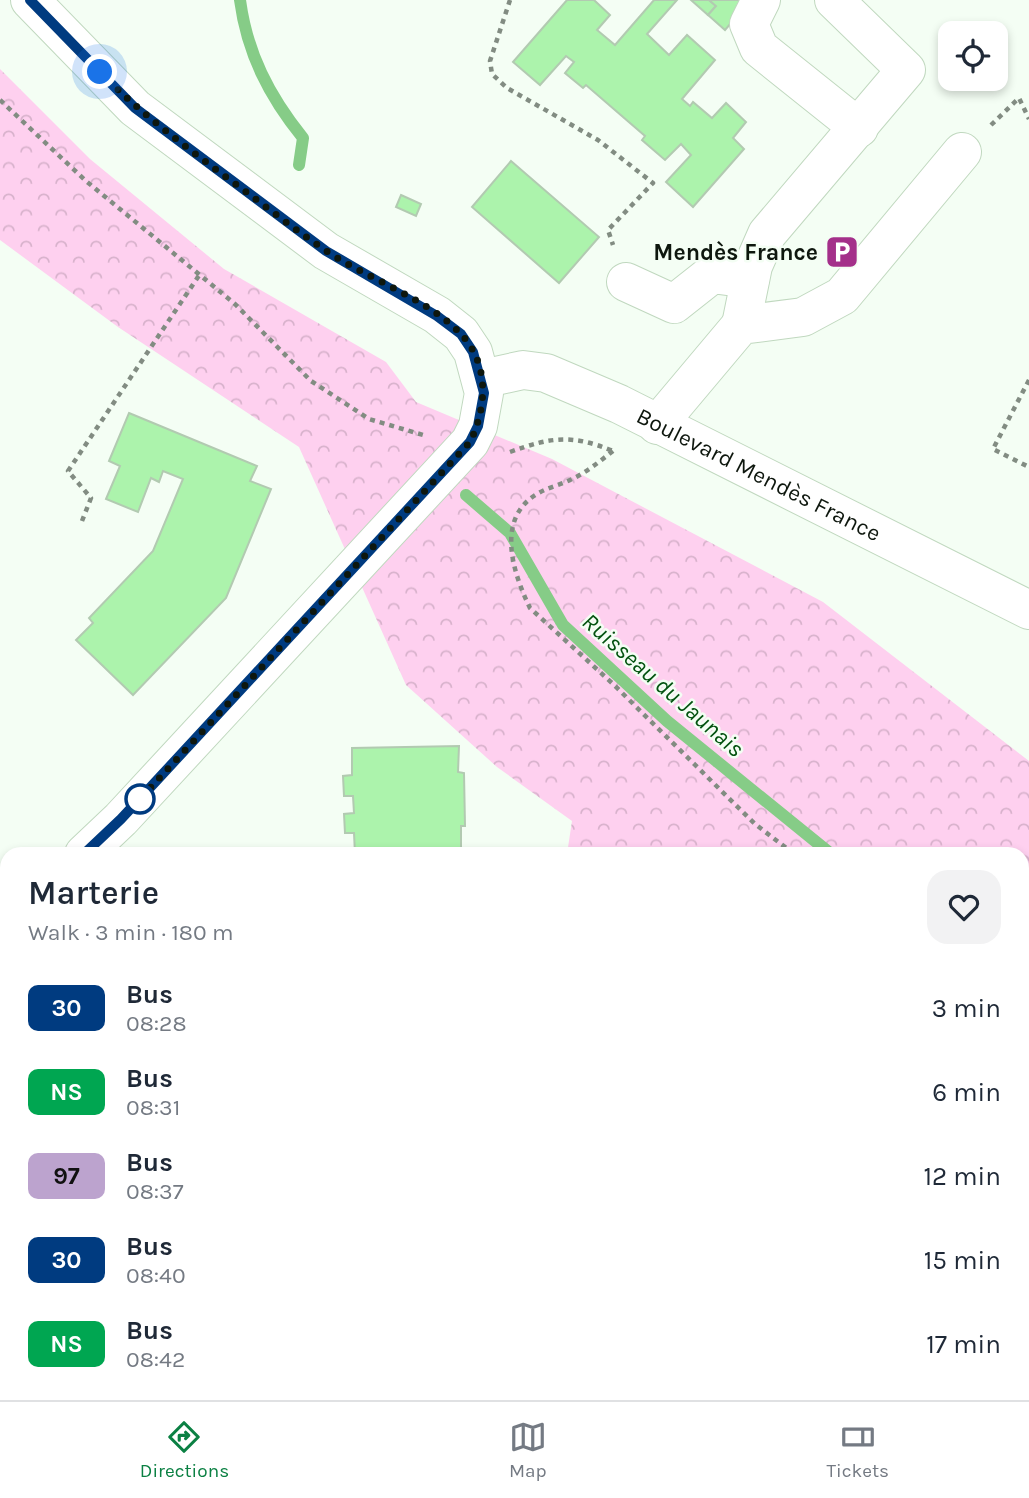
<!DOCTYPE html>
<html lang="en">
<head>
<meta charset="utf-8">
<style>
	:root { --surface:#fff; --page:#f2f2f3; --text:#1f2937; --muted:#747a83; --line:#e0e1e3; --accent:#0b8043 }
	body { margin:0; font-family:Karla,sans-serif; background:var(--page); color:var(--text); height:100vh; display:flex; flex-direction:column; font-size:26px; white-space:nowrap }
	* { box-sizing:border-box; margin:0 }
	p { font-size:23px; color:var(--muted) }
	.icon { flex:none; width:38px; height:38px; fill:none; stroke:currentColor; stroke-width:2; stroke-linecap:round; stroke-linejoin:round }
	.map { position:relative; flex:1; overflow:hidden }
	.panel { position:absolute; left:0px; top:847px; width:1029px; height:553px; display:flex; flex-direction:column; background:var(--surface); border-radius:21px 21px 0 0; box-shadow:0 4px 10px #0003 }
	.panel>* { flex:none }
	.badge { padding:0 14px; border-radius:10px; font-size:24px; line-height:46px }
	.buttons { position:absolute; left:938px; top:21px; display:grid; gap:14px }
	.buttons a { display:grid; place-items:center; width:70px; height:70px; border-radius:14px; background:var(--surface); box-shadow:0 4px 10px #0003; font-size:35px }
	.you { position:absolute; width:35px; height:35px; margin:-18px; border:5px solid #fff; border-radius:50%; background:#1a73e8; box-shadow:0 0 0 10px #1a73e833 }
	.map>.badge { position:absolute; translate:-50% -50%; box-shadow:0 0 0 4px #fff }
	.round { display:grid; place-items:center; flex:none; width:74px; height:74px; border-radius:21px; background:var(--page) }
	.head { display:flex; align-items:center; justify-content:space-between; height:119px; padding:0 28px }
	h1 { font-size:33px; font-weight:600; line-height:52px }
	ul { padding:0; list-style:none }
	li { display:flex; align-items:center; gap:21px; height:84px; padding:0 28px }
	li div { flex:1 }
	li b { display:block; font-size:26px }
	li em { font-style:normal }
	li .badge { min-width:77px; font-weight:700; text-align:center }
	.tab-bar { display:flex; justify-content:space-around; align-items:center; height:98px; border-top:2px solid var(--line); background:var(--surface); font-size:19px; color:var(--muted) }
	.tab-bar a { display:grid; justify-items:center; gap:4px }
	.tab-bar .on { color:var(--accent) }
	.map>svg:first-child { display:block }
	.forest { fill:url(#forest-crowns) }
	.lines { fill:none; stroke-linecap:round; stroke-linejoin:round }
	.stream { stroke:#86cc87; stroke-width:12 }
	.building { fill:#acf3ac; stroke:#b2cab1; stroke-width:2 }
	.minor-casing { stroke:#c0d8bf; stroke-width:40 }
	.path { stroke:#828c82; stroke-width:4.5; stroke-dasharray:5 5; stroke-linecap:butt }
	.minor { stroke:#fff; stroke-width:38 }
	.line-casing { stroke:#fff; stroke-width:16 }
	.line { stroke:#003b80; stroke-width:10 }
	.walk { stroke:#0e170e; stroke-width:7; stroke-dasharray:0 12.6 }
	.stop-dot { fill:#fff; stroke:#003b80; stroke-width:3.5 }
	.labels { text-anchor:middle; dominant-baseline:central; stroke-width:5; stroke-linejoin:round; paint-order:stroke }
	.poi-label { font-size:23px; font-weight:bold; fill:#0e170e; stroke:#f4fef4; text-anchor:end }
	.street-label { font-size:23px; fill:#0e170e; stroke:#f4fef4 }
	.water-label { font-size:24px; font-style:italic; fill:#045311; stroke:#f4fef4 }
</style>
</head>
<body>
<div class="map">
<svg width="1029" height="1400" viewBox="0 0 1029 1400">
	<defs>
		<pattern id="forest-crowns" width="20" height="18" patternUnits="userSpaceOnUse" patternTransform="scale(1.75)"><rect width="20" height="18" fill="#fed0ef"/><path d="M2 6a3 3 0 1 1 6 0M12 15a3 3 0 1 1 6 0" fill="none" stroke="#d8b2cc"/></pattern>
	</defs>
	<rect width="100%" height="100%" fill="#f4fef4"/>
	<path class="forest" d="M0 69 90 159 224 269 386 362 416 402 552 459 823 602 1029 761V1208L1022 1204V854H567L572 821 497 767 406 685 299 447 118 327 0 240Z"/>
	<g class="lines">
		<g class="stream">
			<path d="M240 0C247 53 269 96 303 138L299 165"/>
			<path d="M466 495 510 533 563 625 667 721 831 854"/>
			<path d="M1022 968 1029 971"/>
		</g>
	</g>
	<g class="building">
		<path d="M567 0H594L610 15 597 30 615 45 654 0H677L647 34 669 55 687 35 715 60 682 99 690 106 693 102 712 118 726 103 746 122 733 138 744 149 693 207 666 182 691 155 681 144 665 160 642 140 645 136 586 85 583 88 565 73 574 62 566 56 540 85 513 62Z"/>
		<path d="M691 0H709L716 6 708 15Z"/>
		<path d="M709 0H751L725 30 708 15 716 6Z"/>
		<path d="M511 161 599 237 559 283 472 207Z"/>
		<path d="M401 195 421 204 416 216 396 207Z"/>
		<path d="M129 413 257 466 250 481 271 489 226 598 133 695 76 640 93 623 89 618 153 551 183 479 163 471 159 482 151 478 138 512 106 499 120 466 109 461Z"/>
		<path d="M459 746 458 772 464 773 465 826H461V854H355L354 833H345L344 814 354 813 353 796H344L343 776 352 775V748Z"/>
		<path d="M3 1223 7 1227V1289L0 1297V1226Z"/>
		<path d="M146 1393H170L167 1395 172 1400H154Z"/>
		<path d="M444 1393H513L523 1400H449Z"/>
		<path d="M552 1393H639L633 1400H557Z"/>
		<path d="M762 1393H843L840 1400H770Z"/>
	</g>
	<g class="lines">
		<defs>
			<g id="minor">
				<path d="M30 0 135 108 326 251 437 315 461 334 473 352 484 393 478 426 470 442 121 819 84 854"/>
				<path d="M761 0 749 24 759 48 859 128"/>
				<path d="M626 282 674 304 712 274 750 279"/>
				<path d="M741 325 753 266 767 234 906 70 834 0"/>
				<path id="s1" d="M482 379 523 370 546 373 619 404 1029 610"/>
				<path d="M657 425 741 325 803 317 842 296 962 152"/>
				<path d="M0 934 7 928"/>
				<path d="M0 1101 7 1108"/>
				<path d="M0 1339 7 1345"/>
				<path d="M57 1393 64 1400"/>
				<path d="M335 1393 346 1400"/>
			</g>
		</defs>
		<use href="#minor" class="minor-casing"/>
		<g class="path">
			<path d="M510 0 490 61 492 74 507 88 598 140 653 183 608 230 613 245"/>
			<path d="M0 100 86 181 235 304 311 381 369 419 423 435"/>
			<path d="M991 125 1019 98 1029 119"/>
			<path d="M1029 380 993 449 1029 467"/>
			<path d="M613 451C600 461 587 472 572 479 561 485 548 487 537 494 495 519 513 573 530 608L612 683 755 824 794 854"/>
			<path d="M510 452C551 437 572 434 613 451"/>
			<path d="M82 521 91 498 68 471 200 274"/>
			<path d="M1022 1020 1029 1024"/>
		</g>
		<use href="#minor" class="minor"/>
	</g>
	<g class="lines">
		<defs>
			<path id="line" d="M30 0 135 108 326 251 437 316 461 334 473 352 484 393 478 426 470 442 121 819 84 854"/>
		</defs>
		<use href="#line" class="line-casing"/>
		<use href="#line" class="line"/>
		<path class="walk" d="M100 72C139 112 182 144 226 177 259 201 291 227 325 250 366 278 426 298 460 333 490 364 487 407 470 442L140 799"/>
	</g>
	<defs>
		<symbol id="parking-square" viewBox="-11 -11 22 22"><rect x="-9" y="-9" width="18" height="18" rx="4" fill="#a4308a" stroke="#f4fef4"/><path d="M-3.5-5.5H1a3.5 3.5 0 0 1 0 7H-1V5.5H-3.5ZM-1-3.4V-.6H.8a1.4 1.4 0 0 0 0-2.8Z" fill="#fff"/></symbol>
	</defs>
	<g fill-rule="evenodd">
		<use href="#parking-square" x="823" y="233" width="38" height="38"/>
	</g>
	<circle class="stop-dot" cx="140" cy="799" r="14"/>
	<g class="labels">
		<g class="poi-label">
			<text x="818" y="252">Mendès France</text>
		</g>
		<g class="street-label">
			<text stroke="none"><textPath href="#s1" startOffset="301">Boulevard Mendès France</textPath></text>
		</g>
		<g class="water-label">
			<text transform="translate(663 685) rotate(41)">Ruisseau du Jaunais</text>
		</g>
	</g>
</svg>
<div class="buttons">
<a><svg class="icon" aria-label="locate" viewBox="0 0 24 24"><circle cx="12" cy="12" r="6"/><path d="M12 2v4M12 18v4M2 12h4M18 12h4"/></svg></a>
</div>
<div class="you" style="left:100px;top:72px"></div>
<section class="panel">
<div class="head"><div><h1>Marterie</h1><p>Walk · 3 min · 180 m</p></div><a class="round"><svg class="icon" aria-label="heart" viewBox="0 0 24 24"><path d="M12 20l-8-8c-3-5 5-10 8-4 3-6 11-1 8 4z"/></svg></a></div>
<ul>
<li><span class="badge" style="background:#003b80;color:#fff">30</span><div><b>Bus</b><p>08:28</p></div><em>3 min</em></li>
<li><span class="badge" style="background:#00a651;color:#fff">NS</span><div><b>Bus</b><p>08:31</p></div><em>6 min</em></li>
<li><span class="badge" style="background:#bca3ce;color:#111">97</span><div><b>Bus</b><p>08:37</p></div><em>12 min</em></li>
<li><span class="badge" style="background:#003b80;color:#fff">30</span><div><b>Bus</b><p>08:40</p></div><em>15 min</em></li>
<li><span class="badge" style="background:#00a651;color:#fff">NS</span><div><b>Bus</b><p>08:42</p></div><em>17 min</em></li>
</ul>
</section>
</div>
<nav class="tab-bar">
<a class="on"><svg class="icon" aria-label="directions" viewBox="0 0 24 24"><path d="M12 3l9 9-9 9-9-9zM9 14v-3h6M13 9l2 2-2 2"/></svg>Directions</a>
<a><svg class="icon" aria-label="map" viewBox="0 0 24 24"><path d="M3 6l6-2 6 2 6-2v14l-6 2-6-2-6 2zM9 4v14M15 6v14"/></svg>Map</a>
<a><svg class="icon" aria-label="tickets" viewBox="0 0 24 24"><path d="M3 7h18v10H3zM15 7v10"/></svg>Tickets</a>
</nav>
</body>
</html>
